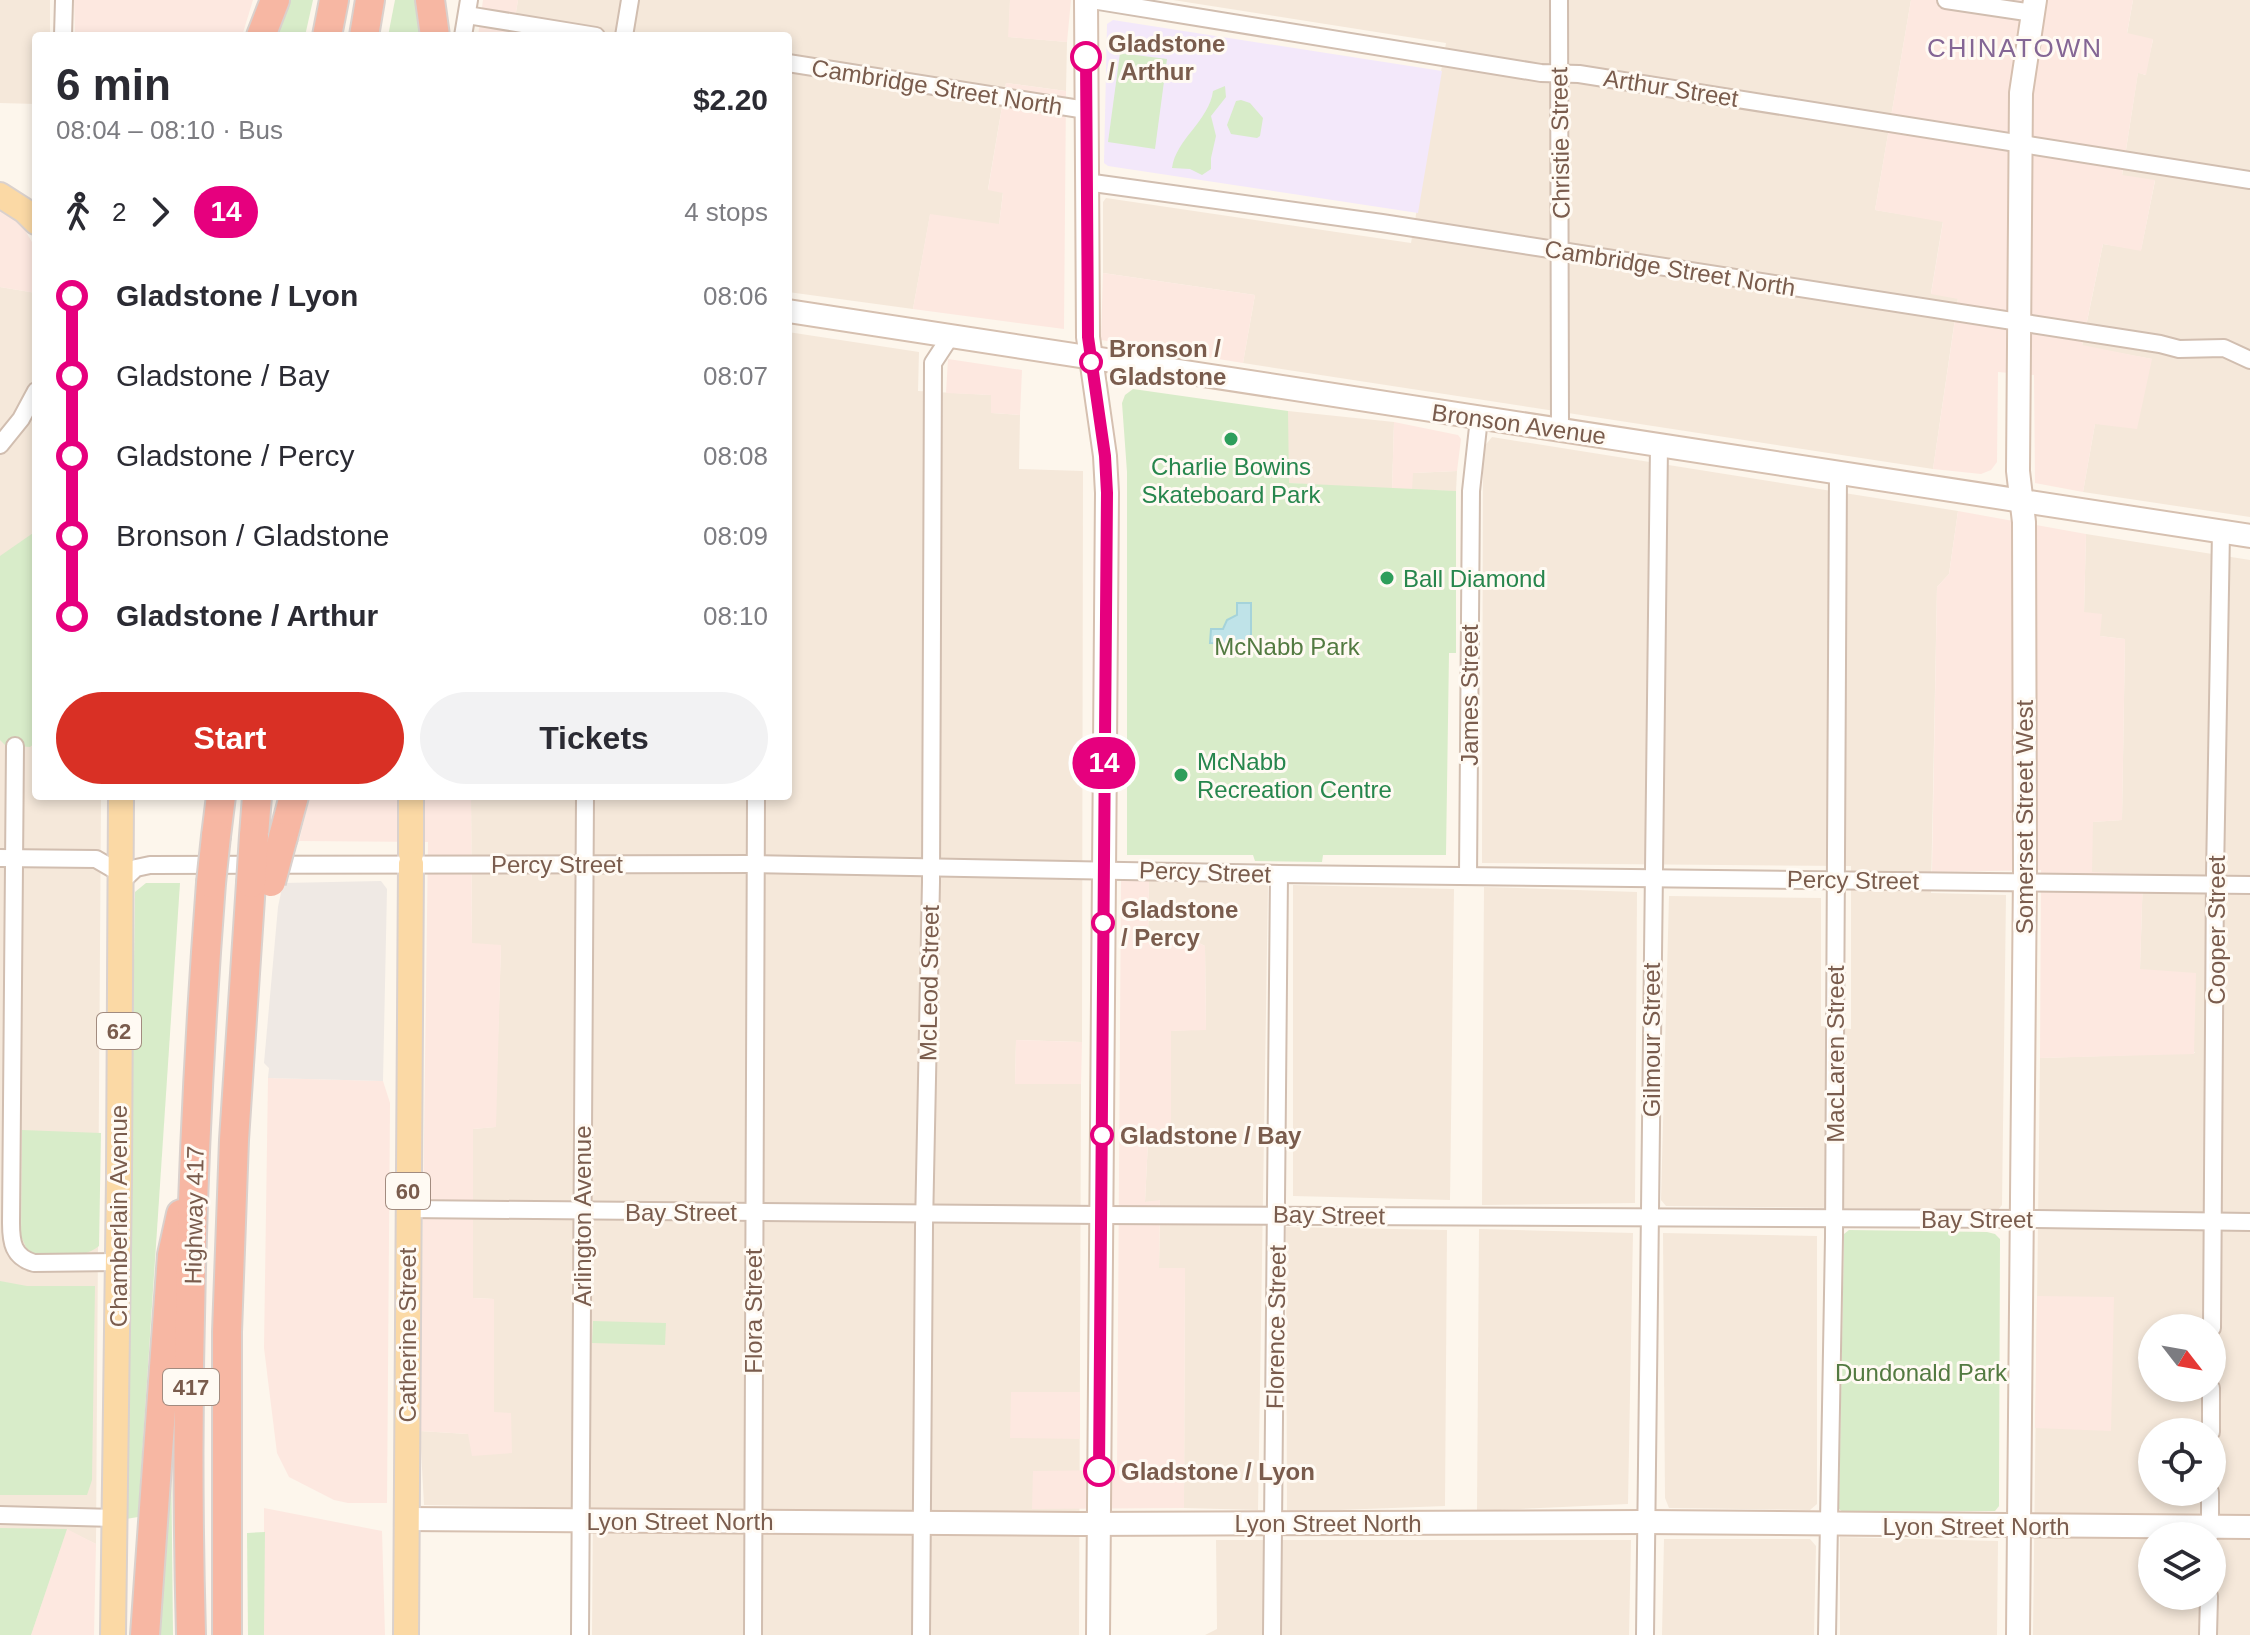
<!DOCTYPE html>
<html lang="en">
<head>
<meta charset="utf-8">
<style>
	:root { --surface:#fff; --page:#f2f2f3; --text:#2b2b33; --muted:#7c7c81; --accent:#d93025 }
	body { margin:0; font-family:Arial,sans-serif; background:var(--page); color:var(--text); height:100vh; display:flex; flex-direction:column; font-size:30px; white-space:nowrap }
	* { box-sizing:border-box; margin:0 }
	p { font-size:26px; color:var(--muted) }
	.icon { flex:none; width:44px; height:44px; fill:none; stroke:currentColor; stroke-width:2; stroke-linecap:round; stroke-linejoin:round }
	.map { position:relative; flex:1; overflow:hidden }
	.side { position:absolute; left:32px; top:32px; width:760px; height:768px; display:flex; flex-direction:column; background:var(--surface); border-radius:8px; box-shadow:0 4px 12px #0003 }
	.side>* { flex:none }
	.badge { padding:0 16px; border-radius:26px; font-size:28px; line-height:52px }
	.needle { width:52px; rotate:121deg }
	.controls { position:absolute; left:2138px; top:1314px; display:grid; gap:16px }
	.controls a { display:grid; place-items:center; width:88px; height:88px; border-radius:50%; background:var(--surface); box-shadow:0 4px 12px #0003; font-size:40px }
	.map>.badge { position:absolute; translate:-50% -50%; box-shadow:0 0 0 4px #fff }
	.legs { display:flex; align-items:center; gap:12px; height:88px; padding:0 24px; font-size:26px }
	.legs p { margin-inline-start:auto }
	.head { display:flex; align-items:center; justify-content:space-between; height:136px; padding:0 24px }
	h1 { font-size:44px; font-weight:700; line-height:60px }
	.cta { display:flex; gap:16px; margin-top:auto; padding:16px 24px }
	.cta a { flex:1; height:92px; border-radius:48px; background:var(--accent); color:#fff; font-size:32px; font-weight:700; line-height:92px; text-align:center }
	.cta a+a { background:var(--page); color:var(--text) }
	ul { padding:0 24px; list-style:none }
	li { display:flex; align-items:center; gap:28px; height:80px; font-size:30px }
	li i { display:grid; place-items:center; width:12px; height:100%; margin:0 10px; background:currentColor }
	li i::after { content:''; width:20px; height:20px; margin:-10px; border:6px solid; border-radius:50%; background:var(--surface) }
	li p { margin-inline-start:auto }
	li:first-child i { background:linear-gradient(#0000 50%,currentColor 0) }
	li:last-child i { background:linear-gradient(currentColor 50%,#0000 0) }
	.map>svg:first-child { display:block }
	.residential { fill:#f5e8da; fill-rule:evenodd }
	.commercial { fill:#fde8e0 }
	.industrial { fill:#efe9e4 }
	.education { fill:#f3e8fa }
	.green { fill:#d8ecc9 }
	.water { fill:#bfe3e8; stroke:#a5d3da; stroke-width:2 }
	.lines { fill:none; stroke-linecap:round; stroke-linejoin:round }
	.minor-casing { stroke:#d1beb0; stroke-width:20 }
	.secondary-casing { stroke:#d6c0b0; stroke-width:26 }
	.primary-casing { stroke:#dad1cd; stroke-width:28 }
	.motorway-casing { stroke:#dad1cd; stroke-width:32 }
	.minor { stroke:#fff; stroke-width:16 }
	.secondary { stroke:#fff; stroke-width:22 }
	.primary { stroke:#fbd9a5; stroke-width:24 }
	.motorway { stroke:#f7b7a3; stroke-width:28 }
	.motorway-bridge-casing { stroke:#dad1cd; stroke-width:32; stroke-linecap:butt }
	.motorway-bridge { stroke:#f7b7a3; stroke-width:28 }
	.line-1-casing { stroke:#fff; stroke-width:18 }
	.line-1 { stroke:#e6007e; stroke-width:12 }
	.stop-1-dot { fill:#fff; stroke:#e6007e; stroke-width:4 }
	.leisure-dot { fill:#2e9e5b; stroke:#fffaf3; stroke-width:3 }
	.labels { text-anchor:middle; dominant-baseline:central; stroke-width:6; stroke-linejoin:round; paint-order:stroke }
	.shield { fill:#fffaf3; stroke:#a28b7f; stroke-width:2 }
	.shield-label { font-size:22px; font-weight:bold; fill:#7a5c4d }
	.stop-label { font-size:24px; font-weight:bold; fill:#7a5c4d; stroke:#fffaf3; text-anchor:start }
	.street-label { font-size:24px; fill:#7a5c4d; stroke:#fffaf3 }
	.leisure-label { font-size:24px; fill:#27864d; stroke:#fffaf3; text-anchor:start }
	.park-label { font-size:24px; fill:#537a41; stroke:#fffaf3 }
	.neighbourhood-label { font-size:26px; letter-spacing:2px; fill:#846695; stroke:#fffaf3 }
</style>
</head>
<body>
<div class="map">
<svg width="2250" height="1635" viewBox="0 0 2250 1635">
	<rect width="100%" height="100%" fill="#fdf6ec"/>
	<g class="residential">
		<path d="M0 0H50V36H36V104L0 103Z"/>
		<path d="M518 0H1010L1009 37 1067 42 1066 91 1006 83 988 189 1003 192 999 225 930 215 913 309 788 292V36H512Z"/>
		<path d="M1173 0H1911L1875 210 1943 221 1931 293 1958 298 1933 469 1243 363 1255 295 1103 273V202L1106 198 1411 243 1446 43Z"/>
		<path d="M2133 0H2250V517L2083 492 2095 424 2152 359 2082 346 2103 244 2141 250 2155 181 2122 176 2138 72 2145 75 2153 40 2127 34Z"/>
		<path d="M0 287 36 293V796H101L96 1544 67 1530 31 1635H0Z"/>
		<path d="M788 332 919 352 918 391 992 395V413L1020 415 1019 469 1083 471 1082 1042 1016 1040 1015 1083 1081 1084 1079 1635H592L593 1508 424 1505 420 1431 468 1434 494 1413V1299L473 1298V1129L495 1127 501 946 472 944 471 796H788Z"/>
		<path d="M1288 411 1394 422 1392 490 1288 483Z"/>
		<path d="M1492 437 1958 511 1949 574 1937 587 1931 893 2006 895 2002 1205 1998 1210 1666 1206 1661 1200 1669 896 1821 898V1026L1851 1029V866L1482 863 1483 448Z"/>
		<path d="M1457 471 1456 491 1412 490V473Z"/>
		<path d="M2086 534 2250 560V1635H2033L2040 1058 2195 1053 2140 969 2143 874 2092 873V822L2122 820 2125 639 2100 636 2084 613ZM2152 1328H2212V1388H2152ZM2152 1432H2212V1492H2152ZM2152 1536H2212V1596H2152Z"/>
		<path d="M1149 881 1268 885 1258 1510 1184 1508 1185 1269H1159L1160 1201 1145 1202 1148 1141 1171 1139V1031L1206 1029 1205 946 1193 940 1148 939Z"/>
		<path d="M1293 885 1454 889 1450 1200 1293 1196Z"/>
		<path d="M1484 887 1637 892 1635 1203 1482 1205Z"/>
		<path d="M1286 1227 1447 1230 1445 1506 1287 1512Z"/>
		<path d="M1479 1229 1633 1233 1628 1504 1477 1511Z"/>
		<path d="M1663 1233 1817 1236V1504L1810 1510 1669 1508 1665 1498Z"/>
		<path d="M1840 1537 1998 1541 1997 1635H1840Z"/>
		<path d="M1664 1539H1810L1816 1546 1814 1635H1662Z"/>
		<path d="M1216 1540H1631L1629 1635H1205L1217 1629Z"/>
	</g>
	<g class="commercial">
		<path d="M74 0H253L242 36H75Z"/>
		<path d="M483 0H518L512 36H478Z"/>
		<path d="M1010 0H1071L1067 42 1008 37Z"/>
		<path d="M1911 0H2133L2127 33 2153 39 2146 75 2138 73 2122 175 2155 180 2141 251 2103 244 2082 345 2152 359 2137 429 2095 424 2083 492 2035 483 2034 375 1998 372 1997 462 1991 470 1981 474 1933 469 1958 299 1931 294 1943 222 1875 210Z"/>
		<path d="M1006 83 1066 91 1064 329 913 309 930 214 999 224 1003 193 988 190Z"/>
		<path d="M0 211 19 220 36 249V293L0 287Z"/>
		<path d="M1103 273 1255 295 1243 363 1101 340Z"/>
		<path d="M948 359 1022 370 1020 415 991 413V395L946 393Z"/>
		<path d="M1394 422 1458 435 1461 439 1457 471 1413 473 1412 490H1392Z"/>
		<path d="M1958 511 2086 534 2084 612 2102 614 2100 636 2125 639 2122 820 2093 822 2092 872 2143 874 2140 969 2196 973 2194 1054 2040 1058 2041 870 1932 872 1937 587 1949 574Z"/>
		<path d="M310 796H471L472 943 501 945 496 1127 473 1129V1298L494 1299V1412L511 1413 512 1453 472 1456 468 1434 420 1431 428 842 299 841Z"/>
		<path d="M1121 879 1149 881 1148 939 1193 940 1205 946 1206 1030 1171 1031V1139L1148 1141 1145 1202 1160 1200 1159 1268H1185L1184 1508 1032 1509 1033 1471 1117 1470Z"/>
		<path d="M1016 1040 1082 1042 1081 1084H1015Z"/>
		<path d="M268 1078 383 1081 390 1103 387 1503H348L334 1500 289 1477 277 1453 264 1348Z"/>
		<path d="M2037 1296 2114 1297 2111 1431 2035 1428Z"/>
		<path d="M1011 1392H1080V1439L1010 1438Z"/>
		<path d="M264 1508 382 1531 385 1635H264Z"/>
		<path d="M67 1529 96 1544 94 1635H31Z"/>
	</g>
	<path class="industrial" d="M381 881 387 889 383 1081 268 1078 269 1068 264 1063 278 907 283 883Z"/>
	<path class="education" d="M1113 20 1442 71 1418 213 1108 166 1104 163 1107 24Z"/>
	<g class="green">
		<path d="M287 0H313L305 36H274Z"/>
		<path d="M395 0H425L430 36H388Z"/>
		<path d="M1120 53 1167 59 1155 149 1108 142Z"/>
		<path d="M1225 86 1226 97 1211 116 1216 136 1211 158V169L1202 175 1190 169 1172 168C1176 139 1209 121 1213 91Z"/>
		<path d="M1241 100 1250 103 1263 118 1260 136 1257 138 1231 134 1227 125 1236 101Z"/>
		<path d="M1133 389 1288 411 1289 483 1456 491V653H1449L1446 855H1323L1322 862 1255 861 1253 855H1127V472L1122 403 1125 395Z"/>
		<path d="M36 531V742L30 747 5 745 0 740V556Z"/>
		<path d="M146 883H180L138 1517 126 1519 135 892Z"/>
		<path d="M22 1130 101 1133 99 1246C80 1261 52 1257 28 1252L21 1236Z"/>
		<path d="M1849 1230 1987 1232 1995 1234 2000 1239 1999 1495V1506L1995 1511 1843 1512 1839 1509 1844 1234Z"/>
		<path d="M0 1281 27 1286H95L92 1480 87 1495H0Z"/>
		<path d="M593 1321 666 1323 665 1345 592 1343Z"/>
		<path d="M171 1446 173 1635H156Z"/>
		<path d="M0 1528 67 1529 31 1635H0Z"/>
		<path d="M265 1532 264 1635H248L247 1533Z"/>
	</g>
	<path class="water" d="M1237 603H1251V644L1210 643 1211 629H1223L1227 620 1237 615Z"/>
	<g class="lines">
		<defs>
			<g id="minor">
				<path d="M1092 0 1541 73 1579 74 2250 180"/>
				<path d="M1559 0 1560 430"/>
				<path d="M1946 0 2033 13"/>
				<path d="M467 15 596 36"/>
				<path d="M63 36 64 0"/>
				<path d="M463 36 469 0"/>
				<path d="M624 36 630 0"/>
				<path d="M788 63 1086 110"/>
				<path d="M1086 182 1382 223 2160 344 2179 349 2224 348 2250 360"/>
				<path d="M0 445 21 419 36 391"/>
				<path d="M15 746 11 1223C11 1242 13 1257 34 1263L118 1262"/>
				<path d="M0 858 96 859 120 873"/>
				<path d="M1468 876 1471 491 1479 418"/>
				<path d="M119 884 136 868 150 865 755 864 1279 874 2250 885"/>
				<path d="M407 1209 1101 1215 2037 1219 2250 1222"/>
				<path d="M2212 1328 2215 875 2221 531"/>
				<path d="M2211 1432V1388"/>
				<path d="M0 1515 115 1518"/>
				<path d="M2210 1534V1492"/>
				<path d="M580 1635 585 796"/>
				<path d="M753 1635 756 796"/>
				<path d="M921 1635 924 1227 931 882 933 363 950 337"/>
				<path d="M1272 1635 1279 874"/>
				<path d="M1645 1635 1659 445"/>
				<path d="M1827 1635 1834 1237 1838 472"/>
				<path d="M2208 1635 2209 1596"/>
			</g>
			<g id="secondary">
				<path d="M1086 0 1088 337 1105 456 1107 493 1098 1635"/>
				<path d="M788 311 2250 536"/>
				<path d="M406 1519 1079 1524 1645 1522 2250 1527"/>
				<path d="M2018 1635 2025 872 2024 522 2018 471 2021 93 2035 0"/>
			</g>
			<g id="primary">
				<path d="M0 195 25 211 36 222"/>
				<path d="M411 854V796"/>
				<path d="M113 1635 119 1178 121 796"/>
				<path d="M406 1635 411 864"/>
			</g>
			<g id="motorway">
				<path d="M430 0 435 36"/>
				<path d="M261 36 275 0"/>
				<path d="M327 36 334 0"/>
				<path d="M364 36 370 0"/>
				<path d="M216 836 221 796"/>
				<path d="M254 836 257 796"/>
				<path d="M283 837 294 796"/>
				<path d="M145 1635 172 1255 181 1214"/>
				<path d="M191 1635C184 1385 192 1132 211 883"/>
				<path d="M227 1635V1332L234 1140 251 883"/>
			</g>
		</defs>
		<use href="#minor" class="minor-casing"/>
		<use href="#secondary" class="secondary-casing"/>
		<use href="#primary" class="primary-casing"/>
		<use href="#motorway" class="motorway-casing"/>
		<use href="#minor" class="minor"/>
		<use href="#secondary" class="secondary"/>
		<use href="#primary" class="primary"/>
		<use href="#motorway" class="motorway"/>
		<defs>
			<g id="motorway-bridge">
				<path d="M271 882 283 837"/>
				<path d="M211 883 216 836"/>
				<path d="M251 883 254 836"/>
			</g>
		</defs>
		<use href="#motorway-bridge" class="motorway-bridge-casing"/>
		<use href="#motorway-bridge" class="motorway-bridge"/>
	</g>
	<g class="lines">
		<defs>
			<path id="line-1" d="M1086 57 1088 337 1105 456 1107 493 1099 1471"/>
		</defs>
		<use href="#line-1" class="line-1-casing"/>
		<use href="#line-1" class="line-1"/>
	</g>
	<g class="stop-1-dot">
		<circle cx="1086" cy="57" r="14"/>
		<circle cx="1091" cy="362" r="10"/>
		<circle cx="1103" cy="923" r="10"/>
		<circle cx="1102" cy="1135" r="10"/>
		<circle cx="1099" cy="1471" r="14"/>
	</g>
	<g class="leisure-dot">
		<circle cx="1231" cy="439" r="8"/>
		<circle cx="1387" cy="578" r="8"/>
		<circle cx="1181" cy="775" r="8"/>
	</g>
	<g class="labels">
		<g class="shield">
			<rect x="97" y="1013" width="44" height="36" rx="6"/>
			<rect x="386" y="1173" width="44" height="36" rx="6"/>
			<rect x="163" y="1369" width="56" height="36" rx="6"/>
		</g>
		<g class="shield-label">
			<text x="119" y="1031">62</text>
			<text x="408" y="1191">60</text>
			<text x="191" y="1387">417</text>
		</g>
		<g class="stop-label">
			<text x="1108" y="43">Gladstone<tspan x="1108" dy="28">/ Arthur</tspan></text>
			<text x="1109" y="348">Bronson /<tspan x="1109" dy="28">Gladstone</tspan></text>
			<text x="1121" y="909">Gladstone<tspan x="1121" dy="28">/ Percy</tspan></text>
			<text x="1120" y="1135">Gladstone / Bay</text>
			<text x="1121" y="1471">Gladstone / Lyon</text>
		</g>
		<g class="street-label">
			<text transform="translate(937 87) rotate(9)">Cambridge Street North</text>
			<text transform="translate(1671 88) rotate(9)">Arthur Street</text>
			<text transform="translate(1560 143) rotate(-91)">Christie Street</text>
			<text transform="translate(1670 268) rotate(9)">Cambridge Street North</text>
			<text transform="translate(1519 424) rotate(8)">Bronson Avenue</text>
			<text transform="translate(1469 695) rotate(-90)">James Street</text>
			<text transform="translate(2024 817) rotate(-90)">Somerset Street West</text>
			<text x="557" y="864">Percy Street</text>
			<text transform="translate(1205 872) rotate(2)">Percy Street</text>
			<text transform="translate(1853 880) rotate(1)">Percy Street</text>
			<text transform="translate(2216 930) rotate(-90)">Cooper Street</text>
			<text transform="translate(929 983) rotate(-89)">McLeod Street</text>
			<text transform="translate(1651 1040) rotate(-90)">Gilmour Street</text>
			<text transform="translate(1835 1054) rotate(-90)">MacLaren Street</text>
			<text x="681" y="1212">Bay Street</text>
			<text transform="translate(194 1215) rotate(-89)">Highway 417</text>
			<text transform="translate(1329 1215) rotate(1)">Bay Street</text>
			<text transform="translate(118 1216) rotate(-90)">Chamberlain Avenue</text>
			<text transform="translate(582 1216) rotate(-90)">Arlington Avenue</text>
			<text x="1977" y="1219">Bay Street</text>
			<text transform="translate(753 1311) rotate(-90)">Flora Street</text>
			<text transform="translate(1276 1327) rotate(-89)">Florence Street</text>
			<text transform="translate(407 1335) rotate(-90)">Catherine Street</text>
			<text x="680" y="1521">Lyon Street North</text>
			<text x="1328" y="1523">Lyon Street North</text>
			<text x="1976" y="1526">Lyon Street North</text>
		</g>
		<g class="leisure-label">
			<text x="1231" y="466" text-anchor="middle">Charlie Bowins<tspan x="1231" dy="28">Skateboard Park</tspan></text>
			<text x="1403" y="578">Ball Diamond</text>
			<text x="1197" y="761">McNabb<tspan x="1197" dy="28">Recreation Centre</tspan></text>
		</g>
		<g class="park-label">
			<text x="1287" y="646">McNabb Park</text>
			<text x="1921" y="1372">Dundonald Park</text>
		</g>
		<g class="neighbourhood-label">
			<text x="2015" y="48">CHINATOWN</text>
		</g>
	</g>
</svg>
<div class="controls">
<a><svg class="needle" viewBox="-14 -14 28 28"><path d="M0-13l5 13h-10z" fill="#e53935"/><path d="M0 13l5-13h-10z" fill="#7c7c81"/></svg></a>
<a><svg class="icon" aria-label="locate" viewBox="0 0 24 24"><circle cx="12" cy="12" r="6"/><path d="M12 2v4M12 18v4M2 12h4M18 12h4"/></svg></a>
<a><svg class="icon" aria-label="layers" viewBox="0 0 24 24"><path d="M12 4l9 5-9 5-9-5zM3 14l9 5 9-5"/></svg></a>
</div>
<b class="badge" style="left:1104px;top:763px;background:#e6007e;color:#fff">14</b>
<section class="side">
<div class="head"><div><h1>6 min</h1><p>08:04 – 08:10 · Bus</p></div><b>$2.20</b></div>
<div class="legs"><svg class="icon" aria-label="walk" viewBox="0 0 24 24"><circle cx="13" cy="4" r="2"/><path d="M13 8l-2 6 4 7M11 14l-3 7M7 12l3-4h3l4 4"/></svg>2<svg class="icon" aria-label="forward" viewBox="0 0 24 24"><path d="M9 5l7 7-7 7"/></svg><b class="badge" style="background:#e6007e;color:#fff">14</b><p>4 stops</p></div>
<ul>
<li><i style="color:#e6007e"></i><b>Gladstone / Lyon</b><p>08:06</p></li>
<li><i style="color:#e6007e"></i><span>Gladstone / Bay</span><p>08:07</p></li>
<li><i style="color:#e6007e"></i><span>Gladstone / Percy</span><p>08:08</p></li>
<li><i style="color:#e6007e"></i><span>Bronson / Gladstone</span><p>08:09</p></li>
<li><i style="color:#e6007e"></i><b>Gladstone / Arthur</b><p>08:10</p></li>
</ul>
<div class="cta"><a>Start</a><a>Tickets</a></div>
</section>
</div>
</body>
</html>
